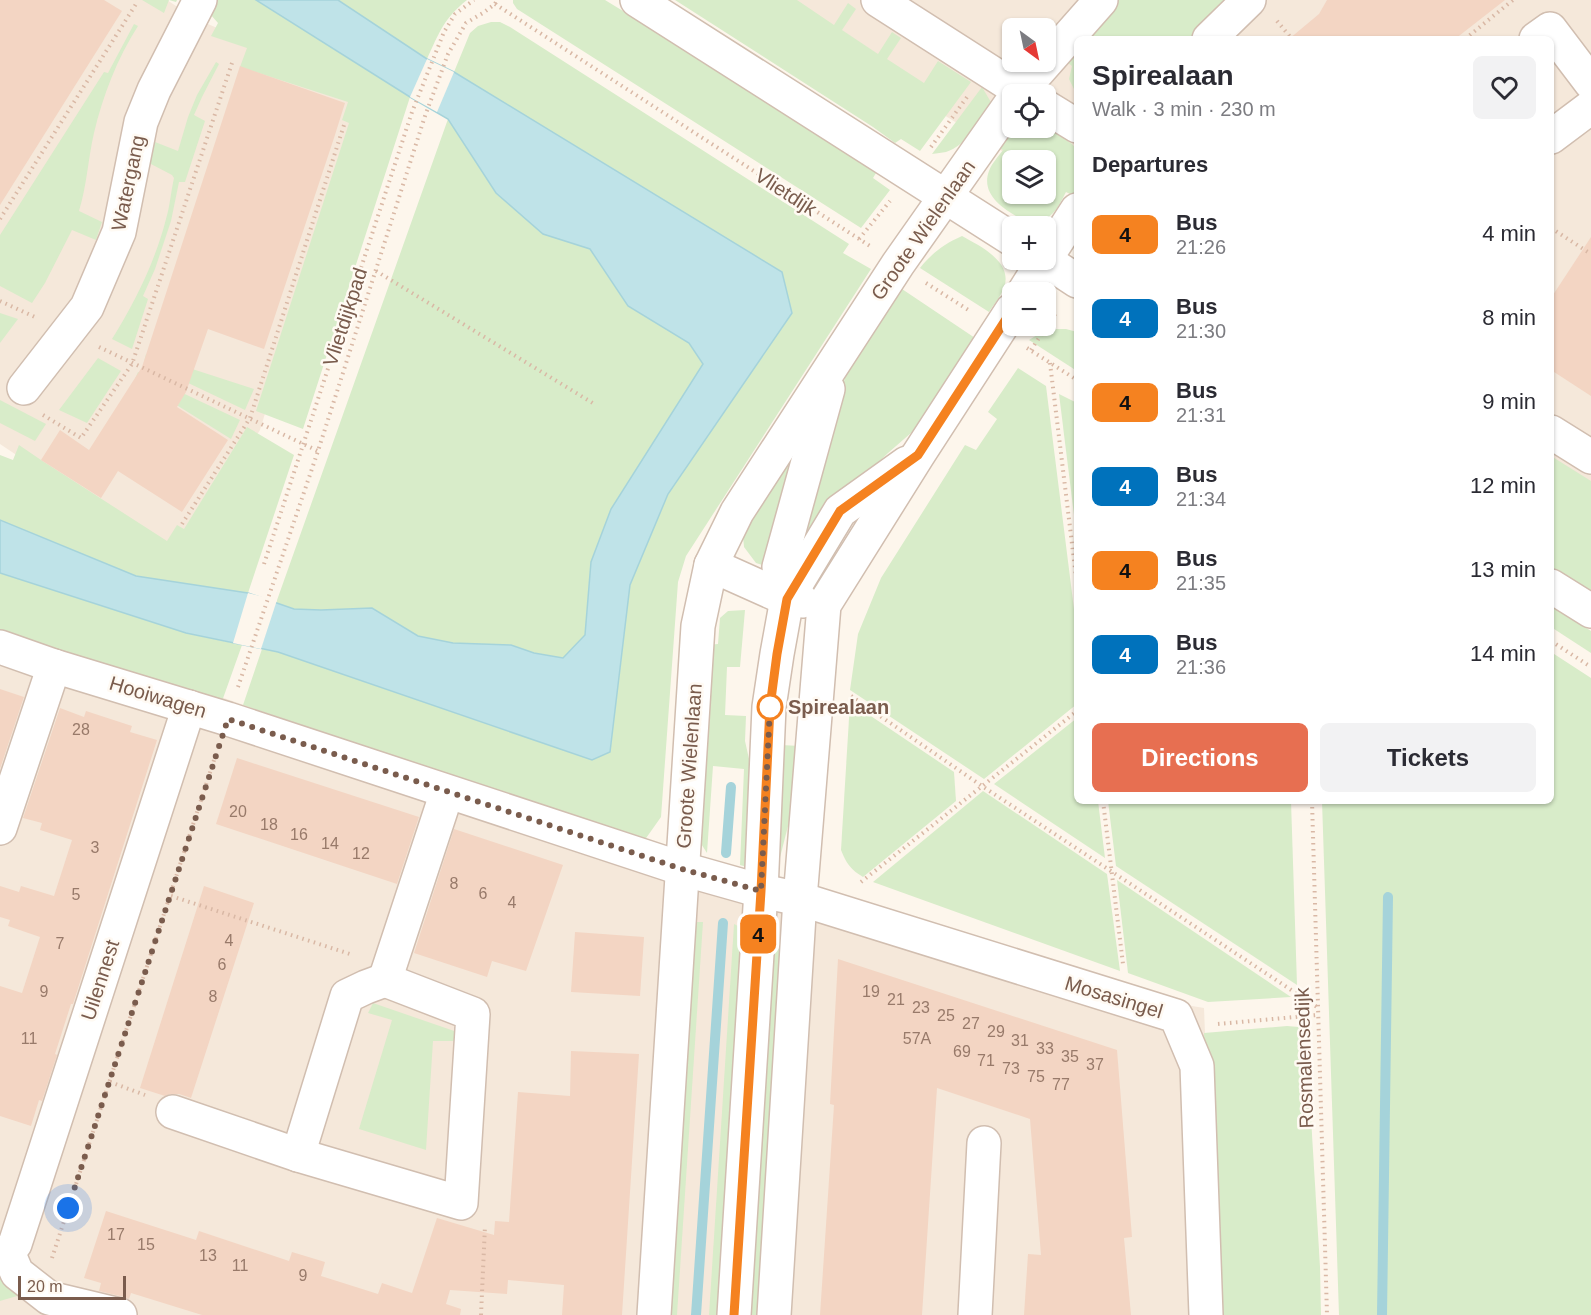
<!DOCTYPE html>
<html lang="en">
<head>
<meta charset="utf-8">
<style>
	:root { --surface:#fff; --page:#f2f2f3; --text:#2b2b33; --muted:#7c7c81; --accent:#e76f51 }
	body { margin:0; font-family:Helvetica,sans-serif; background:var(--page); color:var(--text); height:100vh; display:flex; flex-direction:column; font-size:22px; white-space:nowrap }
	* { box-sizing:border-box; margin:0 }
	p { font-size:20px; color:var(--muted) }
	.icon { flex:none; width:33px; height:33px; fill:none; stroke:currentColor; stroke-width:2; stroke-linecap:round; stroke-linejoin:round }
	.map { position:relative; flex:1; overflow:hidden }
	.sheet { position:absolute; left:1074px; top:36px; width:480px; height:768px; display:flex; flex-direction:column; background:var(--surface); border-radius:9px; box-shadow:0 2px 4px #0004 }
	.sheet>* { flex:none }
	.badge { padding:0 12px; border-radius:9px; font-size:21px; line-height:39px }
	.needle { width:39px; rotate:147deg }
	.tools { position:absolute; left:1002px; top:18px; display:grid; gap:12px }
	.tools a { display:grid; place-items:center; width:54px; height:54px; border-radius:9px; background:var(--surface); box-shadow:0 2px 4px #0004; font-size:30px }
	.scale { position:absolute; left:18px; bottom:15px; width:108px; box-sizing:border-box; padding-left:6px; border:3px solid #7a5c4d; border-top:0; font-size:16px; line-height:21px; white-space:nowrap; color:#7a5c4d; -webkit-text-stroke:4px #fffaf3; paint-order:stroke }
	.you { position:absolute; width:30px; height:30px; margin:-15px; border:4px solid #fff; border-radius:50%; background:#1a73e8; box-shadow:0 0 0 9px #1a73e833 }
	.map>.badge { position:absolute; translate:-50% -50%; box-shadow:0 0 0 3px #fff }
	h2 { padding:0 18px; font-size:22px; line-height:54px }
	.round { display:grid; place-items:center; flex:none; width:63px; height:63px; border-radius:9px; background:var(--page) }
	.head { display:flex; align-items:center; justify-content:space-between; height:102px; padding:0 18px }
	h1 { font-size:28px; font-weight:600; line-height:45px }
	.cta { display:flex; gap:12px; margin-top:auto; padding:12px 18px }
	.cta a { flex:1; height:69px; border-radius:9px; background:var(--accent); color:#fff; font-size:24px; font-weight:600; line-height:69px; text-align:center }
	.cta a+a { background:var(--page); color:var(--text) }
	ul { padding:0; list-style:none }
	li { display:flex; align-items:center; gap:18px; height:84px; padding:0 18px }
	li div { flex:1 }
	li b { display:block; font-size:22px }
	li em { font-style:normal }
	li .badge { min-width:66px; font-weight:700; text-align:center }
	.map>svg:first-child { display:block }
	.residential { fill:#f5e8da; fill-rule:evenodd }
	.green { fill:#d8ecc9; fill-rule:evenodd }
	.water { fill:#bfe3e8; stroke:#a5d3da; stroke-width:1.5 }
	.pier { fill:#fdf6ec }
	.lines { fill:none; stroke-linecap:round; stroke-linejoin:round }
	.stream { stroke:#a5d3da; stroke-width:10 }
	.building { fill:#f3d5c3 }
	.minor-casing { stroke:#d1beb0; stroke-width:36 }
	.path { stroke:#d9b8a5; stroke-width:4; stroke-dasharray:1.5 4.5; stroke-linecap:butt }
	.minor { stroke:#fff; stroke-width:33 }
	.line-casing { stroke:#fff; stroke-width:14 }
	.line { stroke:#f58220; stroke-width:9 }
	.walk { stroke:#7a5c4d; stroke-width:6; stroke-dasharray:0 10.8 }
	.stop-dot { fill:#fff; stroke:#f58220; stroke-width:3 }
	.labels { text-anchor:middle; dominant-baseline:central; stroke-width:5; stroke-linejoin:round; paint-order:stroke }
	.number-label { font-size:16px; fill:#987a6a }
	.street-label { font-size:20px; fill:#7a5c4d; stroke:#fffaf3 }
	.stop-label { font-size:20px; font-weight:bold; fill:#7a5c4d; stroke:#fffaf3; text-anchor:start }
</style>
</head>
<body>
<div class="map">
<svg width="1591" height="1315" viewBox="0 0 1591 1315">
	<rect width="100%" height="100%" fill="#fdf6ec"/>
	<g class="residential">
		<path d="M0 0H167L194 18 363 91 260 430 175 561 0 444Z"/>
		<path d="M760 0H1591V520L1551 495V39H1077V199L1046 179V160H1016ZM1012 28H1046V62H1012ZM1012 94H1046V128H1012Z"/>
		<path d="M0 620 660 850 1192 1006 1204 1008 1216 1315H0Z"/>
	</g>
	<g class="green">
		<path d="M142 0H177L176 2 169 0 164 13Z"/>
		<path d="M216 0H256L410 97 303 429 256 411 349 123 342 120 348 102 240 67 247 48 211 36 218 23 210 14Z"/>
		<path d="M338 0H467C444 18 439 33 427 59Z"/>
		<path d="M513 0H605L690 52 876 173 873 178 890 190 861 228 517 9 513 3Z"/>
		<path d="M675 0H797L834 25 848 3 856 9 842 30 878 54 892 32 901 38 887 59 924 83 938 61 971 82 920 151 901 139 895 143 873 127Z"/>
		<path d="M1119 0H1232L1193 39H1083Z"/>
		<path d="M491 22H500L510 27 849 244 843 253 871 269 686 556 678 582 661 817 644 841 243 705 262 649 278 652 592 760 610 752 630 585 668 494 792 313 782 272 454 72 470 33 478 26Z"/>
		<path d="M134 24 138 26C117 59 103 95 94 133 88 159 87 185 79 211L102 222 96 240 72 230 45 283 32 303 0 286V235L104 72 108 73Z"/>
		<path d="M1077 46V92L1075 91 1069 79 1072 66 1064 60Z"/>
		<path d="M216 62 219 64 202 97 194 115 205 121 185 182H179L171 221 155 269 143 296 148 299 132 349 112 339C135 302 155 262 166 219 170 206 171 191 174 178L172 175 149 163 155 142 178 151 188 117 197 95Z"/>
		<path d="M982 87 992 104C980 121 967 145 946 152 942 153 937 153 932 154Z"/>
		<path d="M448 119 496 193 543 234 590 249 628 306 690 343 703 365 611 509 591 562 585 635 563 658 534 653 511 645 453 643 418 636 372 608 321 610 294 609 276 603Z"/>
		<path d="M1046 127 1072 144 1077 150V189L1073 195 1066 192C1056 211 1053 219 1030 224 1011 213 979 198 989 171 992 163 998 157 1003 150L997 147 1013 128ZM1012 160H1046V194H1012Z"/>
		<path d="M962 236C982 247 1017 264 1002 292 999 299 993 305 989 312L920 268C932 253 944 244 962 236Z"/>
		<path d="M899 287 978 340 927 419 888 453 823 517 786 565 850 362Z"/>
		<path d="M0 313 18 319 0 343Z"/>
		<path d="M1054 329H1066L1077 332V371L1029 340 1042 332Z"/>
		<path d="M146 354 254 389 245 410 144 362Z"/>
		<path d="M98 358 121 371 87 423 59 410Z"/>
		<path d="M1018 368 1046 386 1077 633V704L984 779 850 690 858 634 881 578 965 445 976 450 997 419 988 412Z"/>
		<path d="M138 372 240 420 231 439 135 379Z"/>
		<path d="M1059 394 1077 403V539Z"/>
		<path d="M0 400 46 424 35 441 0 423Z"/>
		<path d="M247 427 294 455 248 593 136 576 0 520V455L13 460 19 445 41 460 167 541 177 525 184 529Z"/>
		<path d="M806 427 766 566 756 563 744 547 742 525Z"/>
		<path d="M1551 456 1591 481V593L1551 567Z"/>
		<path d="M0 573 186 633 242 645 221 704 0 634Z"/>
		<path d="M1551 605 1591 631V653L1551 627Z"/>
		<path d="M745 610 740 667H727L725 715 746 716 745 741 758 799 754 869 740 865 744 769 713 766 707 853 696 836 708 645 718 644 720 618 728 611Z"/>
		<path d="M1551 652 1591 678V1315H1339L1322 801H1551Z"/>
		<path d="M850 702 954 772 956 801 863 877C851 870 846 863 841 850Z"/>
		<path d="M1077 718V801H1098L1105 858 994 784Z"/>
		<path d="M781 745 800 746 797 791 777 869Z"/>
		<path d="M983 791 1107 874 1120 971 873 882Z"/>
		<path d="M1108 801H1291L1297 985 1116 866Z"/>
		<path d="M1117 880 1291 997 1208 1002 1128 973Z"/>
		<path d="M691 922H703L677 1315H664Z"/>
		<path d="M734 924 750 932 725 1315H709Z"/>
		<path d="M770 946 786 951 763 1315H746Z"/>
		<path d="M373 1003 460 1033 461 1041H433L426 1150 359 1129 392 1020 368 1013Z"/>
		<path d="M1287 1026 1299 1027 1306 1035 1320 1267 1321 1315H1216L1204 1033Z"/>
		<path d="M0 1274 24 1292 17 1296 0 1301Z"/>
	</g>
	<path class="water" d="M256 0H338L427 59 454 72 782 272 792 313 668 494 630 585 610 752 592 760 278 652 186 633 0 573V520L136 576 248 593 294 609 321 610 372 608 418 636 453 643 511 645 534 653 563 658 585 635 591 562 611 509 703 364 689 343 628 306 590 249 543 234 496 193 448 119 410 97Z"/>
	<g class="pier">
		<path d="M427 59 454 72 437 112 410 97Z"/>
		<path d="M248 593 277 600 261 649 233 643Z"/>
	</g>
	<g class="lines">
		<g class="stream">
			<path d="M726 853 731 787"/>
			<path d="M696 1315 723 923"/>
			<path d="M1382 1315 1388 897"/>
		</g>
	</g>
	<g class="building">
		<path d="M0 0H104L122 11 0 205Z"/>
		<path d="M1327 0H1505L1455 39H1289L1319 14Z"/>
		<path d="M240 66 345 103 334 138 264 349 208 329 186 392 177 407 228 440 182 512 118 471 101 498 41 460 60 430 89 450 142 367Z"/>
		<path d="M1591 237V396L1551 370V298Z"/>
		<path d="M0 689 24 697 0 769Z"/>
		<path d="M60 708 84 717 86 711 132 726 130 732 157 740 73 1004H71L55 1054 57 1055 42 1101 39 1100 31 1126 0 1116V986L22 993 40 937 8 926 10 920 0 917V886L19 892 21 886 54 896 72 840 40 830 42 823 23 818Z"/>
		<path d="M237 758 419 817 397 884 216 824Z"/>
		<path d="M454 829 563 865 526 971 492 961 487 977 414 953Z"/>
		<path d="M204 886 254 903 191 1098 179 1094H170L165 1096 140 1088Z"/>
		<path d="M575 932 644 937 640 996 571 992Z"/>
		<path d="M838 959 1117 1050 1132 1237 1124 1238 1131 1315H1024L1028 1254 1041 1255 1030 1119 937 1088 922 1315H820L834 1105 830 1104Z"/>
		<path d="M571 1051 639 1054 622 1315H562L564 1285 508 1280 507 1294 450 1290 446 1304 461 1309 460 1315H202L131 1293 129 1299 124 1297 99 1291 101 1283 84 1278 106 1211 196 1240 199 1231 289 1261 292 1252 325 1262 321 1276 378 1294 382 1283 412 1293 437 1218 494 1235 495 1221 509 1222 518 1092 570 1096Z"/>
	</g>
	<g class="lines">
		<defs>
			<g id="minor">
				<path d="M637 0 1012 239"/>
				<path d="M878 0 1025 94"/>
				<path d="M1209 39 1249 0"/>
				<path d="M1536 39 1550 29 1591 83"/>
				<path d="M1018 94 1101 0"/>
				<path d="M1046 107 1077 126"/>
				<path d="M1551 137 1591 107"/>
				<path d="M1046 258 1077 210"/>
				<path d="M1045 260 1077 281"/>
				<path d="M1024 292 1044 260"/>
				<path d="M24 388 87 307 119 232 141 122 154 90 200 0"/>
				<path d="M1551 432 1591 457"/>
				<path d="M711 565 787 599 802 601"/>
				<path d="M1551 586 1591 611"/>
				<path d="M787 599 779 567 828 389"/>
				<path d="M0 647 54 666 228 719 683 869 761 891 800 899 1176 1016 1197 1066 1206 1315"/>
				<path d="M0 828 54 666"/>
				<path d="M173 1112 298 1155 461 1203 473 1014 385 980 447 792"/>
				<path d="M298 1155 347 996 366 987 385 980"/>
				<path d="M8 1252 15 1244 189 707"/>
				<path d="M8 1252 17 1273 49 1298 120 1315"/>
				<path d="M654 1315 698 626 711 565 737 512 898 264 1012 102"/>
				<path d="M734 1315 761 891 769 707 777 654 787 599 840 511 907 463"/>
				<path d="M774 1315 800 899 824 605 918 455 1012 310"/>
				<path d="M975 1315 984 1143"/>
			</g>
		</defs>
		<use href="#minor" class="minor-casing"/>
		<g class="path">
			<path d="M495 4 870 246"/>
			<path d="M1277 21 1292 39"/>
			<path d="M1465 39 1513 0"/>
			<path d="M931 147 967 97"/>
			<path d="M0 219 136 4"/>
			<path d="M1551 228 1591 254"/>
			<path d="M859 239 890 201"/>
			<path d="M376 271 596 405"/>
			<path d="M926 283 970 311"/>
			<path d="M0 301 35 317"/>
			<path d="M99 347 318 451"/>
			<path d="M1027 348 1077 380"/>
			<path d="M1031 350 1057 311"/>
			<path d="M1050 363 1077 585"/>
			<path d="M43 415 81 438 132 364 232 63"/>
			<path d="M182 524 250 418 344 125"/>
			<path d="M264 564 412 112 444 32 455 14 474 0"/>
			<path d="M1551 641 1591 667"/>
			<path d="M238 687 318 451 425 116 448 54 466 23 483 13 495 4 497 0"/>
			<path d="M851 696 982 786 1317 1007"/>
			<path d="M1103 801 1123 964"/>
			<path d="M1312 801 1327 1315"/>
			<path d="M861 882 1077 711"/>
			<path d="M171 896 350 954"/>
			<path d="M1218 1024 1317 1015"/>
			<path d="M110 1082 145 1095"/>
			<path d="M52 1258 217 751"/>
			<path d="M481 1315 485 1226"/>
		</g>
		<use href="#minor" class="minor"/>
	</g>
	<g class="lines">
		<defs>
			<path id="line" d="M734 1315 761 891 770 707 777 654 787 599 840 511 918 455 1012 310"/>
		</defs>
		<use href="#line" class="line-casing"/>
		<use href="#line" class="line"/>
		<path class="walk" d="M68 1208 228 719 682 869 761 891 770 707"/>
	</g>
	<circle class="stop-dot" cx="770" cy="707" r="12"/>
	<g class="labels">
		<g class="number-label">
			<text x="81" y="729">28</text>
			<text x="238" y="811">20</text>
			<text x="269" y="824">18</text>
			<text x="299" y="834">16</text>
			<text x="330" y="843">14</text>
			<text x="95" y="847">3</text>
			<text x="361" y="853">12</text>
			<text x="454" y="883">8</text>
			<text x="483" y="893">6</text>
			<text x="76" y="894">5</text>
			<text x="512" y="902">4</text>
			<text x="229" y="940">4</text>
			<text x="60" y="943">7</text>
			<text x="222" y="964">6</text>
			<text x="44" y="991">9</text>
			<text x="871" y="991">19</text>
			<text x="213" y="996">8</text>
			<text x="896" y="999">21</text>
			<text x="921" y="1007">23</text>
			<text x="946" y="1015">25</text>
			<text x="971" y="1023">27</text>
			<text x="996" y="1031">29</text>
			<text x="29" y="1038">11</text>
			<text x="917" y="1038">57A</text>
			<text x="1020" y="1040">31</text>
			<text x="1045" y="1048">33</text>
			<text x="962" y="1051">69</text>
			<text x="1070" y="1056">35</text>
			<text x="986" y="1060">71</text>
			<text x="1095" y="1064">37</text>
			<text x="1011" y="1068">73</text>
			<text x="1036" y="1076">75</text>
			<text x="1061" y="1084">77</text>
			<text x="116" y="1234">17</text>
			<text x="146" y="1244">15</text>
			<text x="208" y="1255">13</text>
			<text x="240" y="1265">11</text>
			<text x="303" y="1275">9</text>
		</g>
		<g class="street-label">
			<text transform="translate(128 183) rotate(-78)">Watergang</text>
			<text transform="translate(786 192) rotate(33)">Vlietdijk</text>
			<text transform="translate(923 230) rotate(-55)">Groote Wielenlaan</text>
			<text transform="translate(345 317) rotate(-72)">Vlietdijkpad</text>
			<text transform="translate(158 697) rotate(17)">Hooiwagen</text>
			<text transform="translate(689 766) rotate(-86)">Groote Wielenlaan</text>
			<text transform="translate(100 980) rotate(-72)">Uilennest</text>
			<text transform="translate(1114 997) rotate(17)">Mosasingel</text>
			<text transform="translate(1304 1058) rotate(-92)">Rosmalensedijk</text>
		</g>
		<g class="stop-label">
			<text x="788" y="707">Spirealaan</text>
		</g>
	</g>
</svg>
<div class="tools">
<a><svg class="needle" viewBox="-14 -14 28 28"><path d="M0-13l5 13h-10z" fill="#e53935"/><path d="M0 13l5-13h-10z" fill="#7c7c81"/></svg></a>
<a><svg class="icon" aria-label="locate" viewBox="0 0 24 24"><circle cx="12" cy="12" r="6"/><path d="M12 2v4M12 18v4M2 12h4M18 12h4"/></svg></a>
<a><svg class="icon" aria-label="layers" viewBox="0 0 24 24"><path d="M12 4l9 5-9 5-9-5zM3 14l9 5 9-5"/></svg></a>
<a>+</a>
<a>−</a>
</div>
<div class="scale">20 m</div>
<div class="you" style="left:68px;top:1208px"></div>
<b class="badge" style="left:758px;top:934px;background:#f58220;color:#111">4</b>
<section class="sheet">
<div class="head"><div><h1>Spirealaan</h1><p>Walk · 3 min · 230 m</p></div><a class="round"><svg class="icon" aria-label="heart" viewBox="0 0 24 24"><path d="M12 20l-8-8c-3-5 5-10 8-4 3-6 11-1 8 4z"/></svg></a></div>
<h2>Departures</h2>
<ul>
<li><span class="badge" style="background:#f58220;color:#111">4</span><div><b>Bus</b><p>21:26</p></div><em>4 min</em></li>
<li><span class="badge" style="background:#0072bc;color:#fff">4</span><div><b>Bus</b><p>21:30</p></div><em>8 min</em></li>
<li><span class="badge" style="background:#f58220;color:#111">4</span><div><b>Bus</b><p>21:31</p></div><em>9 min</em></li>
<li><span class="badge" style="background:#0072bc;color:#fff">4</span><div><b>Bus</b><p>21:34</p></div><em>12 min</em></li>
<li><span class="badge" style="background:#f58220;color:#111">4</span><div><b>Bus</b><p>21:35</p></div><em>13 min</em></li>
<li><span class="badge" style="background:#0072bc;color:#fff">4</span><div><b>Bus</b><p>21:36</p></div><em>14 min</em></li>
</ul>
<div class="cta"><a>Directions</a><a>Tickets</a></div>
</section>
</div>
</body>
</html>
